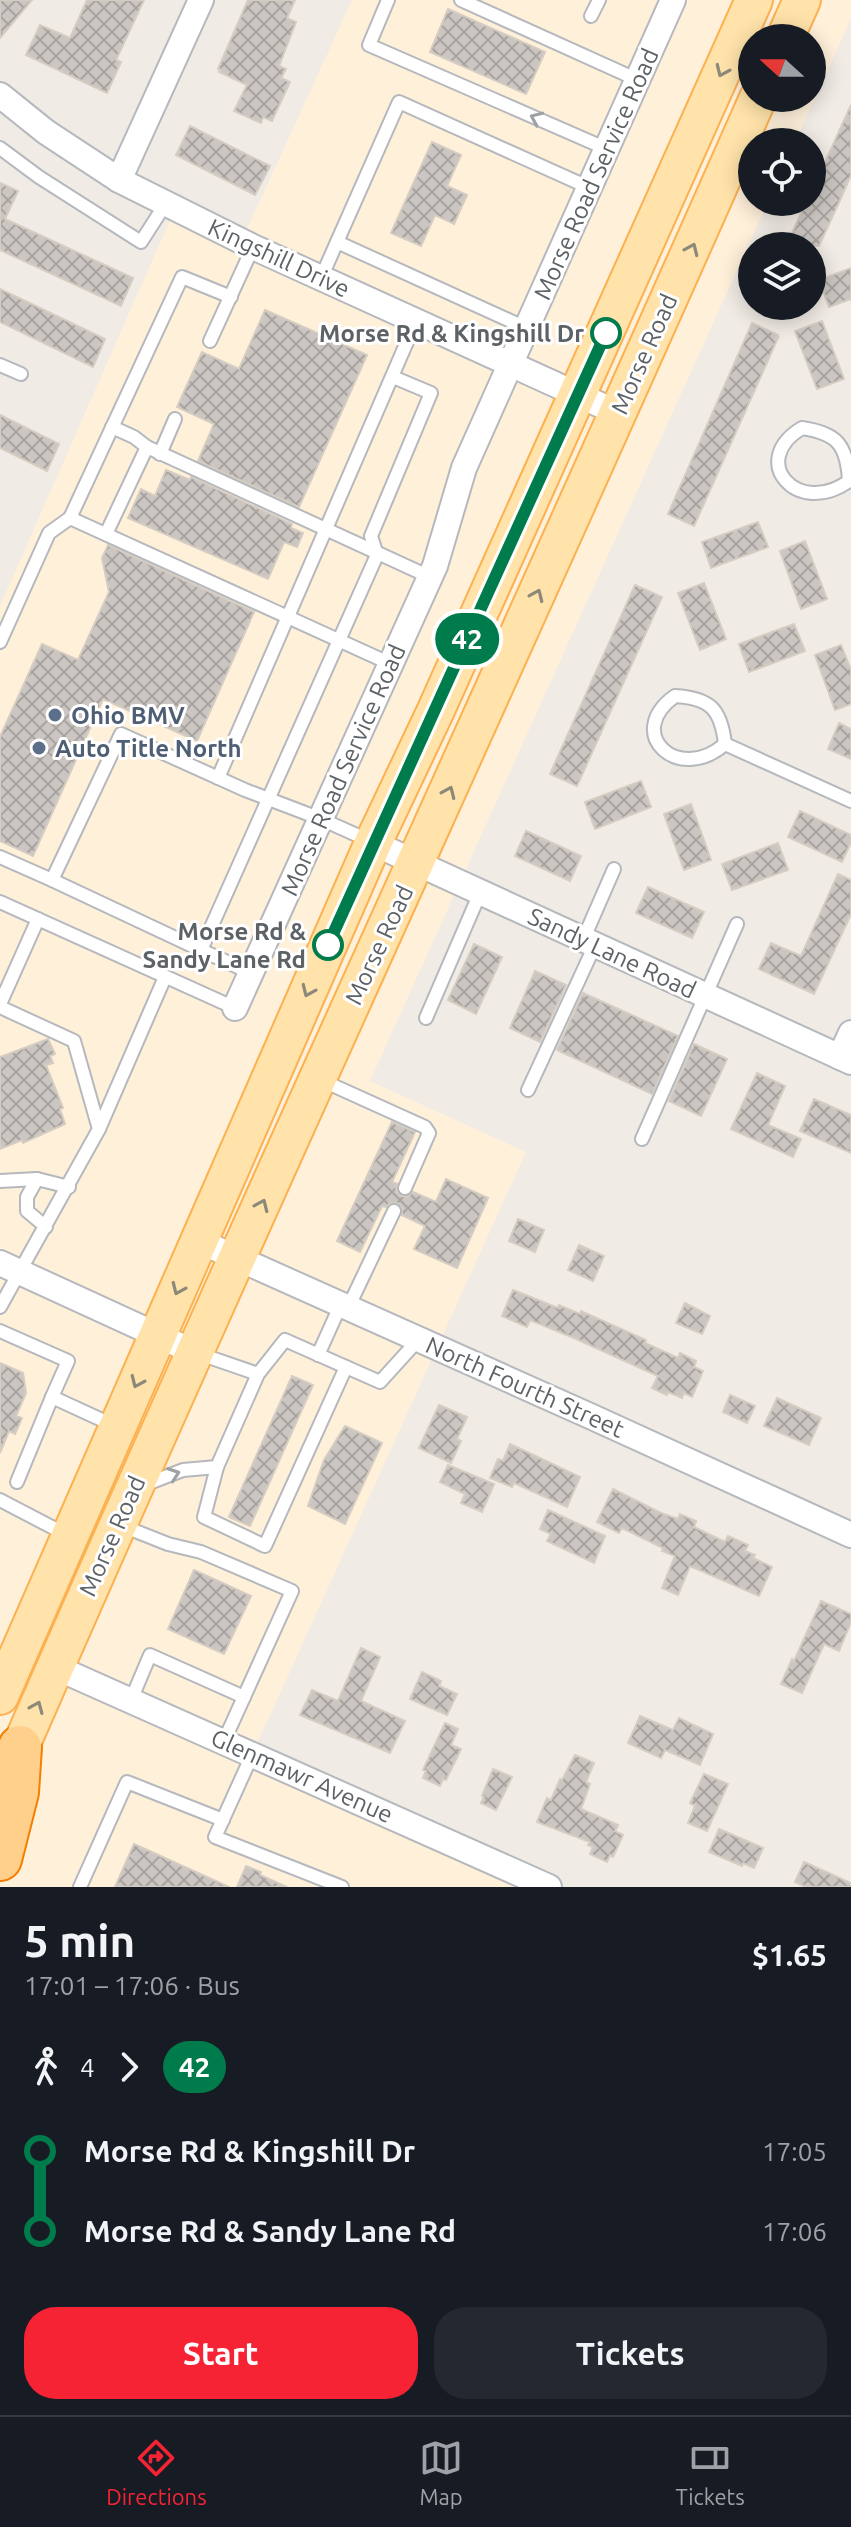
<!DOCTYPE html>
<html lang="en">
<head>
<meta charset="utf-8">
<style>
	:root { --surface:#171b24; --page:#242831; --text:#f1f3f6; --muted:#9ea1a6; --line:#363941; --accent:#f62335 }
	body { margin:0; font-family:Ubuntu,sans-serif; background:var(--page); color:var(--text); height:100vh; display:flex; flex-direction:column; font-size:30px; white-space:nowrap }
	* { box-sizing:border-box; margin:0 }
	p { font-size:26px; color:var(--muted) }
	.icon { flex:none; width:44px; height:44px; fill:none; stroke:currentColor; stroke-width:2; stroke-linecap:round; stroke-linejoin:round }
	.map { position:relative; height:1887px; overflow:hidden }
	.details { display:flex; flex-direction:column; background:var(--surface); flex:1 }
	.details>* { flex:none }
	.badge { padding:0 16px; border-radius:26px; font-size:28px; line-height:52px }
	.needle { width:52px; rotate:291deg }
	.buttons { position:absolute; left:738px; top:24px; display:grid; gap:16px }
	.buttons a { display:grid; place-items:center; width:88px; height:88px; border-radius:50%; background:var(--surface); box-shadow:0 4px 20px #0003; font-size:40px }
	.map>.badge { position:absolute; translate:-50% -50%; box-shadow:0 0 0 4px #fff }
	.legs { display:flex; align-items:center; gap:12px; height:88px; padding:0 24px; font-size:26px }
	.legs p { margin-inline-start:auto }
	.head { display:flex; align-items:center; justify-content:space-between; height:136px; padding:0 24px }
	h1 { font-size:44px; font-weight:600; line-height:60px }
	.primary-button { display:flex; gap:16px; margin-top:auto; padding:16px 24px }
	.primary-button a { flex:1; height:92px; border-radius:32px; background:var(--accent); color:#fff; font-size:32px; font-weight:600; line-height:92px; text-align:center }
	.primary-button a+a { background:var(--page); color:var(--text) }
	ul { padding:0 24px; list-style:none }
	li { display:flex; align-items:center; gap:28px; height:80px; font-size:30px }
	li i { display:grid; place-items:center; width:12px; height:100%; margin:0 10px; background:currentColor }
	li i::after { content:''; width:20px; height:20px; margin:-10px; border:6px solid; border-radius:50%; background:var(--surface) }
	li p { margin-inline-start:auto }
	li:first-child i { background:linear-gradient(#0000 50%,currentColor 0) }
	li:last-child i { background:linear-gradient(currentColor 50%,#0000 0) }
	.dock { display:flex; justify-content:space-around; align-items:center; height:112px; border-top:2px solid var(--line); background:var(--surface); font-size:22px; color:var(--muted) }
	.dock a { display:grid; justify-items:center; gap:4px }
	.dock .selected { color:var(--accent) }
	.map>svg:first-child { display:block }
	.commercial { fill:#fff0da; fill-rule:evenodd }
	.building { fill:url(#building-cross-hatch); stroke:#d5ccc2; stroke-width:2 }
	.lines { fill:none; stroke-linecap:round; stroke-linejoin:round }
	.lane-casing { stroke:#b5b8bc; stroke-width:16 }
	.street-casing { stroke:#b5b8bc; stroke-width:28 }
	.primary-casing { stroke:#fcb050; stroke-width:40 }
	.highway-casing { stroke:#f47f00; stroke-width:46 }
	.lane { stroke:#fff; stroke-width:12 }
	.street { stroke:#fff; stroke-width:24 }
	.primary { stroke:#ffe3aa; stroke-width:36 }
	.highway { stroke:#ffcf8c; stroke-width:42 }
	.oneway { stroke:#8d897a }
	.oneway2 { stroke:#9da1a3 }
	.line-1-casing { stroke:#fff; stroke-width:18 }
	.line-1 { stroke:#007b4b; stroke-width:12 }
	.stop-1-dot { fill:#fff; stroke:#007b4b; stroke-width:4 }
	.service-dot { fill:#5c6f8a; stroke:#fff; stroke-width:3 }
	.labels { text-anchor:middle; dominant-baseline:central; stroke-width:6; stroke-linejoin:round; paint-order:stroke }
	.street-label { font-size:24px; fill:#5c6266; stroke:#fff }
	.stop-label { font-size:24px; font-weight:bold; fill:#5c6266; stroke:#fff; text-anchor:end }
	.service-label { font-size:24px; font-weight:bold; fill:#4e5e75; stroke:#fff; text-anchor:start }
</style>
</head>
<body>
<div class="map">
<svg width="851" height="1887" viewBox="0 0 851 1887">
	<defs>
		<pattern id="building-cross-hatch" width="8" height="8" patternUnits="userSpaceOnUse" patternTransform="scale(2)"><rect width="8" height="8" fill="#cbc6c1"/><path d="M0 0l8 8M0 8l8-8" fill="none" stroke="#a8a4a1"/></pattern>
	</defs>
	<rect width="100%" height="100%" fill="#f0ebe4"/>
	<path class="commercial" d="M352 0H851V19L795 142H752V202H768L370 1081 526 1152 253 1753 520 1887H0V606L174 211 240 244ZM752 38H812V98H752Z"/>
	<g class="building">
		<path d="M0 0H32L0 38Z"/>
		<path d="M87 0H144L116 60 121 62 107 93 26 55 40 25 70 38Z"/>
		<path d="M248 0H295L287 18 296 22 279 66 286 69 281 78 290 82 272 121 263 117 261 123 234 111 247 85 219 72 221 70 218 69Z"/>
		<path d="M448 9 545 52 526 94 430 52Z"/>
		<path d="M851 105V175L841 198 819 246H786L806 202H812V191Z"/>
		<path d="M190 126 270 166 255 195 176 155Z"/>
		<path d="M432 142 461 155 447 186 467 195 454 224 435 215 421 246 391 233Z"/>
		<path d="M0 183 18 191 5 219 133 278 121 306 0 250Z"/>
		<path d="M851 268V299L829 307 819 280Z"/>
		<path d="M0 289 105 339 93 367 0 322Z"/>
		<path d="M265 310 367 355 299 507 198 461 214 424 177 407 202 352 239 369Z"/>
		<path d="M822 321 844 379 817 389 795 331Z"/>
		<path d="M752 323 778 335 776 339 778 338 694 526 668 514Z"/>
		<path d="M0 415 59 444 47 471 0 448Z"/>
		<path d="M166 470 190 480 191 477 292 524 291 528 303 533 297 547 284 542 268 579 128 518 141 489 155 496Z"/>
		<path d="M758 522 768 547 711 568 702 542Z"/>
		<path d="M805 541 827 599 801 609 780 551Z"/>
		<path d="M108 545 254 612 197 741 103 699 33 856 0 841V737L42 644 78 660 109 592 102 558Z"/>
		<path d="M704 583 726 639 700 650 678 593Z"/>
		<path d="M635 585 662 597 577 786 550 774Z"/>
		<path d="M794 624 805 651 749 672 739 644Z"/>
		<path d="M841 645 851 670V704L835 710 815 655Z"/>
		<path d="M839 723 851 729V759L828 749Z"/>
		<path d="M641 781 651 807 595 829 585 802Z"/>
		<path d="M691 804 711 860 684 870 664 814Z"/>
		<path d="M800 811 851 835V842L842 862 788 837Z"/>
		<path d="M526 831 581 856 570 881 515 856Z"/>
		<path d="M778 843 788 870 732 890 722 864Z"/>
		<path d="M838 874 851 880V914L814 994 759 969 771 943 801 956Z"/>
		<path d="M648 887 704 912 692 938 636 913Z"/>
		<path d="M474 944 502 957 476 1014 448 1000Z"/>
		<path d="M535 971 566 985 540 1042 510 1028Z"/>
		<path d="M583 993 678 1036 652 1094 557 1050Z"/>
		<path d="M48 1039 55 1054 50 1056 53 1063 46 1065 63 1108 60 1109 65 1124 23 1143 22 1140 0 1149V1057Z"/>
		<path d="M694 1044 727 1059 701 1116 669 1101Z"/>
		<path d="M757 1073 785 1086 768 1125 801 1139 793 1157 731 1129Z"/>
		<path d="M814 1099 851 1115V1153L800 1131Z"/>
		<path d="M392 1122 415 1132 392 1182 397 1184 396 1190 401 1196 407 1197 413 1192 436 1202 446 1179 488 1198 457 1268 414 1249 425 1226 402 1215V1207L397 1203H390L386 1207 382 1206 360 1252 337 1241Z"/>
		<path d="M518 1219 544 1230 535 1252 509 1241Z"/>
		<path d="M579 1245 604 1256 593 1281 568 1270Z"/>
		<path d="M513 1290 558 1308 559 1305 580 1314 581 1311 646 1340 645 1343 678 1358 680 1353 696 1361 694 1367 703 1371 692 1397 684 1393 682 1398 668 1392 667 1395 652 1388 658 1376 574 1338 530 1320 527 1327 502 1316Z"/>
		<path d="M685 1303 710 1316 702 1334 676 1323Z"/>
		<path d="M0 1363 23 1373 26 1393 16 1416 22 1418 15 1434 9 1431 0 1453Z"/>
		<path d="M292 1376 313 1385 250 1526 229 1517Z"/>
		<path d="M730 1395 755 1406 747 1423 723 1412Z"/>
		<path d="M777 1398 821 1418 809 1445 764 1426Z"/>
		<path d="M439 1405 467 1417 457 1439 461 1441 451 1463 419 1448Z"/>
		<path d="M345 1426 382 1443 345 1524 308 1506 324 1460Z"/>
		<path d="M510 1444 580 1477 567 1507 514 1483 512 1487 490 1478 498 1459 503 1461Z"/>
		<path d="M448 1465 494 1484 482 1512 461 1503 465 1494 440 1482Z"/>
		<path d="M613 1489 661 1513 678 1519 680 1514 696 1521 694 1527 725 1542 728 1536 748 1545 745 1551 755 1555 753 1558 772 1567 759 1596 690 1566 678 1595 662 1588 675 1556 662 1551 663 1548 622 1528 619 1533 597 1522Z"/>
		<path d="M548 1510 605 1536 594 1563 547 1541 551 1534 540 1529Z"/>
		<path d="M194 1570 251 1596 224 1654 168 1629Z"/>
		<path d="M821 1601 851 1614V1622L839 1651 824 1644 802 1693 781 1684 792 1659 794 1661Z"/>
		<path d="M361 1648 380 1657 361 1701 405 1721 390 1753 300 1715 312 1690 338 1701Z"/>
		<path d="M422 1672 441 1681 439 1686 457 1694 447 1715 410 1699Z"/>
		<path d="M640 1716 673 1730 679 1718 713 1734 700 1765 665 1750 661 1758 628 1743Z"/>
		<path d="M445 1723 458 1729 451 1745 461 1749 446 1780 443 1779 440 1786 423 1778 426 1771 423 1770Z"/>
		<path d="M575 1755 594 1763 586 1782 590 1784 581 1809 618 1825 615 1831 623 1835 613 1857 610 1855 607 1862 590 1854 593 1847 588 1845 590 1842 537 1822 547 1798 551 1800 560 1779 562 1780Z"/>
		<path d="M493 1769 512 1777 496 1810 481 1803 484 1797 482 1796Z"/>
		<path d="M704 1774 728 1784 707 1831 688 1823 695 1806 690 1803Z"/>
		<path d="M719 1829 763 1848 754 1868 743 1863 742 1866 709 1852Z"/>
		<path d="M134 1844 229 1887H115Z"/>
		<path d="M804 1862 851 1883V1887H806L795 1882Z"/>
		<path d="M246 1866 261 1872 260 1875 287 1887H237Z"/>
	</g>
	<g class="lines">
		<defs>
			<g id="lane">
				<path d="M388 0 369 45 607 149"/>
				<path d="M461 0 638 80"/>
				<path d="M591 16 599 0"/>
				<path d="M0 148 39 177 141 242 166 203"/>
				<path d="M337 242 526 328"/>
				<path d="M321 278 399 102 590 188"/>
				<path d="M210 341 253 247"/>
				<path d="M0 365 21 374"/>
				<path d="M112 427 134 437 147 447"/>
				<path d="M802 428C837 433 847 445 849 481 798 518 747 461 802 428Z"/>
				<path d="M160 454 175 419"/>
				<path d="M70 518 182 277 231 297"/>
				<path d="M106 534 147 447 430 577"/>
				<path d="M0 642 49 533 70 518 391 664"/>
				<path d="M675 696C710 698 721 709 725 744 678 785 623 733 675 696Z"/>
				<path d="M725 744 851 801"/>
				<path d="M218 778 416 321"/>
				<path d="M0 857 52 880 121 734 245 790 321 819 370 841"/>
				<path d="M52 880 201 950 377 555 371 536 431 393 393 377"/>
				<path d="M0 902 235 1008"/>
				<path d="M583 940 614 869"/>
				<path d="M201 950 251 973"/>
				<path d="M0 1004 38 919"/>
				<path d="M0 1007 74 1041 99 1129 0 1307"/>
				<path d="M426 1018 480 893"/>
				<path d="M321 1080 425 1127 429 1133 405 1188"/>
				<path d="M528 1090 595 945"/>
				<path d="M99 1129 165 977"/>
				<path d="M642 1139 737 924"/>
				<path d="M37 1179 27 1197V1211L46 1227"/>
				<path d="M0 1181 37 1179 69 1187"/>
				<path d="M348 1308 394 1211"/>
				<path d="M0 1331 68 1361 52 1397 115 1426"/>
				<path d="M197 1353 258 1374 217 1467 204 1517 265 1546 346 1367 285 1340 258 1374"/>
				<path d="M318 1355 341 1304"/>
				<path d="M346 1367 380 1382 419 1339"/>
				<path d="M17 1482 52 1397"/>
				<path d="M144 1485 183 1470 217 1467"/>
				<path d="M0 1500 67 1535"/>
				<path d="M120 1525 168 1544 201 1552 292 1591 224 1741"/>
				<path d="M131 1700 150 1655 244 1697"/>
				<path d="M253 1753 215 1837 342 1887"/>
				<path d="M80 1887 127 1782 223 1820"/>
			</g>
			<g id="street">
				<path d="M0 95 46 132 119 180 253 247 618 413"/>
				<path d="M119 180 201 0"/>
				<path d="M373 843 851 1062"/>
				<path d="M235 1008 435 566 464 468 673 0"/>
				<path d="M840 1057 851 1033"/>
				<path d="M199 1241 590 1416 851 1535"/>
				<path d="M0 1263 194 1352"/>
				<path d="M55 1667 549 1887"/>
			</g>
			<g id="primary">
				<path d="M785 38 802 0"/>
				<path d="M0 1696 373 843 436 710 754 0"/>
				<path d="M9 1773C253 1212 511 658 758 98"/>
			</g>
			<path id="highway" d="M0 1859 17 1792 20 1747"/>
		</defs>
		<use href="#lane" class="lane-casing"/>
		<use href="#street" class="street-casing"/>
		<use href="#primary" class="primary-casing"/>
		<use href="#highway" class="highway-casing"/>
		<use href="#lane" class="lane"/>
		<use href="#street" class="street"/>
		<use href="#primary" class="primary"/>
		<use href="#highway" class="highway"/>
	</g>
	<defs><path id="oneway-chevron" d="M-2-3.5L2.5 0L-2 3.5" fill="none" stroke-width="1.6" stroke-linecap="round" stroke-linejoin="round" transform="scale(2)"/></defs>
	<g class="oneway">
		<use href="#oneway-chevron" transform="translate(722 71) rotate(114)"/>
		<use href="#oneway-chevron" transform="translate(692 249) rotate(-66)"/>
		<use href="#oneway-chevron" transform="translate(537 595) rotate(-66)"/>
		<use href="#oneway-chevron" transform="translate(449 792) rotate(-66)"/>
		<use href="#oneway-chevron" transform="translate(308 991) rotate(114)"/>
		<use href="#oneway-chevron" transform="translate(262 1205) rotate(-66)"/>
		<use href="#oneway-chevron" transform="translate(178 1289) rotate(114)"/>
		<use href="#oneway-chevron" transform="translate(137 1382) rotate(114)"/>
		<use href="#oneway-chevron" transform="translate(37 1707) rotate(-67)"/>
	</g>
	<g class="oneway2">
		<use href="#oneway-chevron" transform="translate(536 118) rotate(-156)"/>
		<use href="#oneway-chevron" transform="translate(174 1474) rotate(-19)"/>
	</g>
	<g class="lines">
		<defs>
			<path id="line-1" d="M328 945 606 333"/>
		</defs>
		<use href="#line-1" class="line-1-casing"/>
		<use href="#line-1" class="line-1"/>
	</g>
	<g class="stop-1-dot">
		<circle cx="606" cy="333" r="14"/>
		<circle cx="328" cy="945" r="14"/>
	</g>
	<g class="service-dot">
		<circle cx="55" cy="715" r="8"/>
		<circle cx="39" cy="748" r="8"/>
	</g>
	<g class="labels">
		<g class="street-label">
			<text transform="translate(596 174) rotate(-66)">Morse Road Service Road</text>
			<text transform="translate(279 258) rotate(25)">Kingshill Drive</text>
			<text transform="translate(644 354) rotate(-66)">Morse Road</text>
			<text transform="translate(343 770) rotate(-66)">Morse Road Service Road</text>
			<text transform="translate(379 945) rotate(-65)">Morse Road</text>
			<text transform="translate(612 953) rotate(25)">Sandy Lane Road</text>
			<text transform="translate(525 1387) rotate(24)">North Fourth Street</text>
			<text transform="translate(112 1536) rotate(-66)">Morse Road</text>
			<text transform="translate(302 1776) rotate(24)">Glenmawr Avenue</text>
		</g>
		<g class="stop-label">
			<text x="584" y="333">Morse Rd &amp; Kingshill Dr</text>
			<text x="306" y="931">Morse Rd &amp;<tspan x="306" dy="28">Sandy Lane Rd</tspan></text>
		</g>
		<g class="service-label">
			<text x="71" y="715">Ohio BMV</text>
			<text x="55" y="748">Auto Title North</text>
		</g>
	</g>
</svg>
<div class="buttons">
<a><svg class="needle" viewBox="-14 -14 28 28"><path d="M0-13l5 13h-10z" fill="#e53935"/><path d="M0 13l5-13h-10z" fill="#9ea1a6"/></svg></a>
<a><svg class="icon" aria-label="locate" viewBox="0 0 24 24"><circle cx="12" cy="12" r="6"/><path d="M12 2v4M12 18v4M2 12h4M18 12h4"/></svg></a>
<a><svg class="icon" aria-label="layers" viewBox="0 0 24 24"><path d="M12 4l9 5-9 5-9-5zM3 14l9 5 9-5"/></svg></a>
</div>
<b class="badge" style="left:467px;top:639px;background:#007b4b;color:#fff">42</b>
</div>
<section class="details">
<div class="head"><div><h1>5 min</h1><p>17:01 – 17:06 · Bus</p></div><b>$1.65</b></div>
<div class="legs"><svg class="icon" aria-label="walk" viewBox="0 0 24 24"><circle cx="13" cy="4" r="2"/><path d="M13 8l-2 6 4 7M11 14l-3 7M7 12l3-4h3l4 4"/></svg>4<svg class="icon" aria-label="forward" viewBox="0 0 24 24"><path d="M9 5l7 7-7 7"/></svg><b class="badge" style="background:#007b4b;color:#fff">42</b></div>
<ul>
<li><i style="color:#007b4b"></i><b>Morse Rd &amp; Kingshill Dr</b><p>17:05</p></li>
<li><i style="color:#007b4b"></i><b>Morse Rd &amp; Sandy Lane Rd</b><p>17:06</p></li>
</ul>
<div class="primary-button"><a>Start</a><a>Tickets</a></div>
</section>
<nav class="dock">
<a class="selected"><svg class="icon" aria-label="directions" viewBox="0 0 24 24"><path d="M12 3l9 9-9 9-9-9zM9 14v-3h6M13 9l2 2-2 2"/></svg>Directions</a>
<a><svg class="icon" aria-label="map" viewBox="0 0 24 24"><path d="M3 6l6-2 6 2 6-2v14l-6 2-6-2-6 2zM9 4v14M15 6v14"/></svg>Map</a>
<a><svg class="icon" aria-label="tickets" viewBox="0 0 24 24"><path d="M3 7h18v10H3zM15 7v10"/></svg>Tickets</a>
</nav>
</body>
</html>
